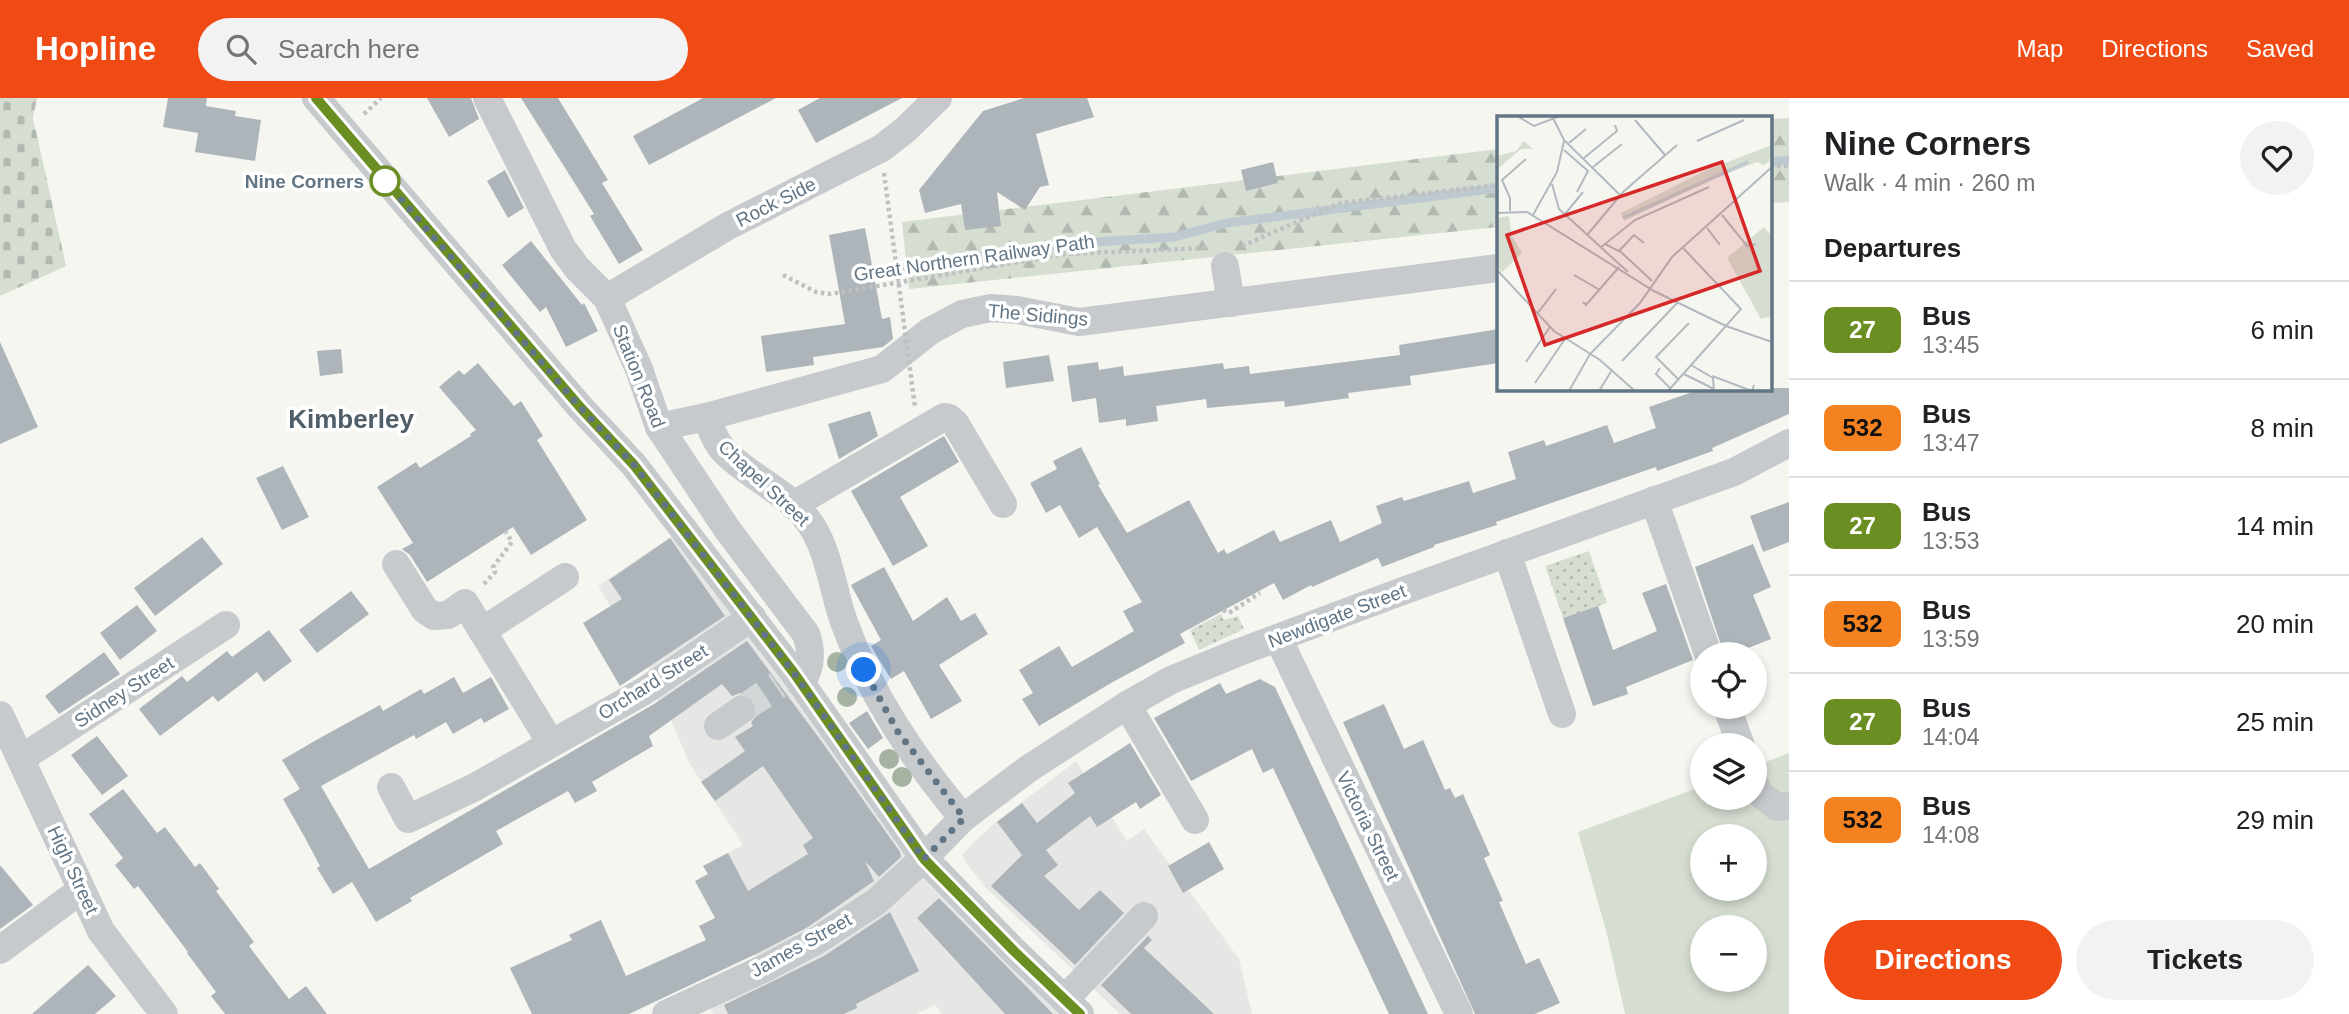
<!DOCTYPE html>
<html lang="en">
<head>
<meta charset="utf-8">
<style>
	:root { --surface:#fff; --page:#f2f2f2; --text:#202124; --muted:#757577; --line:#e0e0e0; --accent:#f14b15 }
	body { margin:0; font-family:Helvetica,sans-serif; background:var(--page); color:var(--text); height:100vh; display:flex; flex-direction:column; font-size:26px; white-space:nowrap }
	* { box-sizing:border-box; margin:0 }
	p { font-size:23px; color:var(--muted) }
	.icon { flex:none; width:38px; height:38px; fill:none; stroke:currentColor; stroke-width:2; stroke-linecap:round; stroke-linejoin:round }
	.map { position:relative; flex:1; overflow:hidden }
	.drawer { display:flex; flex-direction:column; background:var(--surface); width:560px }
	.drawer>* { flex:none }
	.badge { padding:0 14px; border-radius:10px; font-size:24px; line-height:46px }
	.controls { position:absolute; left:1690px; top:544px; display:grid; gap:14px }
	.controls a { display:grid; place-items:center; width:77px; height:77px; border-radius:50%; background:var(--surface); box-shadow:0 4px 10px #0003; font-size:35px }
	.you { position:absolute; width:35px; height:35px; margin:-18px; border:5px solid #fff; border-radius:50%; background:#1a73e8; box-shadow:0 0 0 10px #1a73e833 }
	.map>.badge { position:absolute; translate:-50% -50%; box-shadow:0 0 0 4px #fff }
	h2 { padding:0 35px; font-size:26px; line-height:63px }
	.round { display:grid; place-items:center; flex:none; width:74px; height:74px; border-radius:37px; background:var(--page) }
	.overview { display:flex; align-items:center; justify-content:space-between; height:119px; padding:0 35px }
	h1 { font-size:33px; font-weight:800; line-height:52px }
	.button { display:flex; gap:14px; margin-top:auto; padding:14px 35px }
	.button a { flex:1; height:80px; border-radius:42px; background:var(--accent); color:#fff; font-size:28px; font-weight:800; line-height:80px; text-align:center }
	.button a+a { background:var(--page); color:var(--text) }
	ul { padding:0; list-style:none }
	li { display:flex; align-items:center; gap:21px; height:98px; padding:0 35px; border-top:2px solid var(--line) }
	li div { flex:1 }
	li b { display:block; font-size:26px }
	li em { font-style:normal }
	li .badge { min-width:77px; font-weight:700; text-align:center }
	header { display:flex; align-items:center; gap:42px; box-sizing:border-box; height:98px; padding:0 35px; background:var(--accent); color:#fff }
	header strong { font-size:33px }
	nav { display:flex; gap:38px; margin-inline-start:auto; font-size:24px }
	.search { width:490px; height:63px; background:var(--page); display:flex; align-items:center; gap:18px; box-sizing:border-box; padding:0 24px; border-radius:38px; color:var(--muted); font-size:26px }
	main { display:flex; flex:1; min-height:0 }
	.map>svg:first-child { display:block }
	.built { fill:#e6e7e5 }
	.grass { fill:url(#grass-dots) }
	.forest { fill:url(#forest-firs) }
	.cemetery { fill:url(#cemetery-stones) }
	.park { fill:#d6ded2; fill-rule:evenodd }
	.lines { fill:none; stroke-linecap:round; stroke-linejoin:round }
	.stream { stroke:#becacf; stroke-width:9 }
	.building { fill:#adb5ba }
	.minor-tunnel { stroke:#d1d6d6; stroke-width:28; stroke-dasharray:28 14; stroke-linecap:butt }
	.path { stroke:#bec0c2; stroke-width:4.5; stroke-dasharray:3.5 3.5; stroke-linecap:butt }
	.minor { stroke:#c7cacd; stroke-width:28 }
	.path-bridge { stroke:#bec0c2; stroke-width:4.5; stroke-dasharray:3.5 3.5; stroke-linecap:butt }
	.tree { fill:#a7b3a2 }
	.line-casing { stroke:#fff; stroke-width:16 }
	.line { stroke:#6b8e23; stroke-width:10 }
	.walk { stroke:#627585; stroke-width:7; stroke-dasharray:0 12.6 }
	.stop-dot { fill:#fff; stroke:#6b8e23; stroke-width:3.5 }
	.labels { text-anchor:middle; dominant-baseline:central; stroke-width:7; stroke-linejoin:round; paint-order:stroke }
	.stop-label { font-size:19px; font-weight:bold; fill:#627585; stroke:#fff; text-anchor:end }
	.street-label { font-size:19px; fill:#627585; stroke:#fff }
	.district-label { font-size:26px; font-weight:bold; fill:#505e69; stroke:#fff }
	.inset-river { fill:none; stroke:#becacf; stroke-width:3.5 }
	.inset-road { fill:none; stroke:#b2bac0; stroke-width:2 }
	.view { fill:#d62828; fill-opacity:0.15; stroke:#d62828; stroke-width:3.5 }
	.inset-edge { fill:none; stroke:#627585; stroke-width:3.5 }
</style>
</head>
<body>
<header>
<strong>Hopline</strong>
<div class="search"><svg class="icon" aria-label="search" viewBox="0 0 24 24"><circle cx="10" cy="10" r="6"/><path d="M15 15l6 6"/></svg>Search here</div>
<nav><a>Map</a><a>Directions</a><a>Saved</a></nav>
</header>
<main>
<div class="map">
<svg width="1789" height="916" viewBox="0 0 1789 916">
	<defs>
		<pattern id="grass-dots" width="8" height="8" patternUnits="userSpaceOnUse" patternTransform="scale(1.75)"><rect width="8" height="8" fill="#d6ded2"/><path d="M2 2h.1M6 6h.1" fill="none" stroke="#b1b9b0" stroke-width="1.8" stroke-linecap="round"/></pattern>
		<pattern id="forest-firs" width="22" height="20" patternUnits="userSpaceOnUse" patternTransform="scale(1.75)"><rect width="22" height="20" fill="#d6ded2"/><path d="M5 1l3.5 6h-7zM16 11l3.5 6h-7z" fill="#b1b9b0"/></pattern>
		<pattern id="cemetery-stones" width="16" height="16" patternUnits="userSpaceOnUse" patternTransform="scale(1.75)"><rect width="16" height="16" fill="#d6ded2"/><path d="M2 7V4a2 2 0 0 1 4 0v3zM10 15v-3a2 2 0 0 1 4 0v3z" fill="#b1b9b0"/></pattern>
	</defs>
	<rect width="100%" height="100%" fill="#f6f6f1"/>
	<g class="built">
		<path d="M675 436 1068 916H942L935 907 916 916H713L710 910 756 859 738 824 703 768 743 747 689 665 671 622 657 602 668 593 650 573 598 488Z"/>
		<path d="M1076 663 1127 743 1144 731 1239 861 1252 916H1120L988 792 967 766 962 757 974 744 997 723Z"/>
	</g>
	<g class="grass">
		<path d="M1589 453 1607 505 1563 520 1545 468Z"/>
		<path d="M1221 516 1224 522 1238 518 1244 531 1199 552 1190 532Z"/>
	</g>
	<g class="forest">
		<path d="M1789 20V104L1770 105V21Z"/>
		<path d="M1498 51V129L909 191 902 124Z"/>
	</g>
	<path class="cemetery" d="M0 0H37L33 20 66 168 0 198Z"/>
	<path class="park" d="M1789 655V916H1625L1607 836 1578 734 1703 688V700H1755V668ZM1703 738H1755V791H1703ZM1703 830H1755V882H1703Z"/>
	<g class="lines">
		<g class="stream">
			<path d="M1770 64 1789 62"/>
			<path d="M906 169 1064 146 1174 139 1227 125 1498 90"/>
		</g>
	</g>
	<g class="building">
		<path d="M168 0H207L206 8 236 13 235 18 261 22 255 63 195 54 198 35 163 29Z"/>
		<path d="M427 0H471L479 21 449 39Z"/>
		<path d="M521 0H558L608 82 602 85 643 152 619 166 590 118 594 116Z"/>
		<path d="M703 0H776L649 67 633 38Z"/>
		<path d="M820 0H902L816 45 798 12Z"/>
		<path d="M1024 0H1087L1094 19 1036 36 1049 87 1040 89 1025 112 997 94 1001 128 965 132 961 106 925 115 919 92 983 13Z"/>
		<path d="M1273 64 1278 85 1246 93 1241 72Z"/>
		<path d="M505 72 524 110 508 120 487 83Z"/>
		<path d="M865 130 882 221 890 219 893 241 883 249 813 259 814 267 766 274 761 238 845 226 829 137Z"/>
		<path d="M531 143 582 207 584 205 598 233 566 249 546 209 540 214 502 167Z"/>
		<path d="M1499 231V265L1410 278 1411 287 1348 295 1349 300 1285 309 1284 303 1207 310 1206 301 1156 308 1158 323 1126 328V321L1099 325 1096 300 1072 304 1067 268 1098 264 1099 272 1123 268 1124 278 1223 265 1224 271 1249 268 1250 276 1400 257 1399 247Z"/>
		<path d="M0 244 38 329 0 346Z"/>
		<path d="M341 251 343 275 320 278 317 253Z"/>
		<path d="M1049 257 1054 283 1006 290 1003 264Z"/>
		<path d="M478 265 514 308 521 303 543 338 537 342 587 422 531 457 513 429 427 484 410 457 402 451 413 445 377 389 416 364 420 370 471 338 470 336 476 332 439 289 459 272 464 277Z"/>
		<path d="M1704 290H1789V316L1712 350 1713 353 1657 373 1656 369 1496 424 1497 427 1434 447V449L1382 469 1378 460 1312 489 1311 487 1283 502 1274 485 1180 536 1185 545 1111 585 1039 628 1022 601 1033 595 1019 572 1059 548 1072 569 1134 533 1123 513 1142 504 1097 429 1079 440 1060 407 1046 415 1030 385 1057 371 1053 363 1081 349 1100 386 1098 387 1127 435 1189 402 1218 455 1224 451 1227 456 1274 432 1280 444 1331 422 1340 444 1382 425 1376 408 1402 399 1404 403 1469 383 1473 395 1516 381 1508 354 1544 342 1546 348 1607 327 1614 345 1656 330 1649 309Z"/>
		<path d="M870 313 878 338 839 361 828 326Z"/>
		<path d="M944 338 959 364 900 399 928 448 893 468 851 393Z"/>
		<path d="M283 368 309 419 282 432 256 380Z"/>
		<path d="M1789 404V444L1763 454 1750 418Z"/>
		<path d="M202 439 223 466 155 518 134 490Z"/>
		<path d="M670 440 725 518 620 588 583 525 622 501 609 482Z"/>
		<path d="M1753 446 1771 489 1753 497 1771 541 1733 556H1724L1695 469Z"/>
		<path d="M884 469 913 523 947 499 961 523 975 515 988 536 939 567 962 603 931 621 904 573 891 581 875 555 871 548 881 542 851 487Z"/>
		<path d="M1666 486 1693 562 1626 589 1628 596 1593 608 1563 520 1598 508 1613 552 1657 533 1642 495Z"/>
		<path d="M351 493 369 516 317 555 299 532Z"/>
		<path d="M137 507 157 533 120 562 100 535Z"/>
		<path d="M269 532 292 563 264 584 257 574 218 604 213 598 160 638 139 611 182 578 187 584 227 553 232 559Z"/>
		<path d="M747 543 822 644 900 754 901 759 879 779 865 763 874 783 808 829 758 855 629 916H532L510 870 572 842 569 837 601 822 626 878 706 842 699 828 715 820 695 783 708 776 703 768 728 755 748 793 808 756 803 747 813 740 763 668 715 703 701 684 745 653 735 639 753 628 751 625 756 618 758 611 755 603 749 597 740 595 732 598 722 586 649 638 653 648 592 684 597 693 575 705 568 693 496 733 503 746 410 800 412 803 376 824 352 784 333 796 317 770 320 768 304 738 283 701 300 691 282 662 318 641 380 607 383 613 421 591 424 596 454 579 463 595 491 579 509 611 484 625 481 620 453 636 446 624 416 641 414 637 321 688 369 771 654 606Z"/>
		<path d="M104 554 120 576 59 616 45 598Z"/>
		<path d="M1260 581 1275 589 1428 916H1389L1273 670 1263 675 1252 651 1191 683 1154 620 1220 585 1226 596Z"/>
		<path d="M1384 606 1404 651 1423 642 1445 692 1450 690 1455 700 1463 696 1490 757 1484 760 1503 803 1499 804 1526 866 1539 860 1560 905 1535 916H1475L1343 624Z"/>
		<path d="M867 613 883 640 868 651 849 625Z"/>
		<path d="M97 638 128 678 102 697 71 657Z"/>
		<path d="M1130 645 1161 697 1140 711 1136 704 1097 729 1090 718 1046 752 1058 767 1044 778 1079 812 1100 792 1124 815 1075 867 991 788 1022 757 997 724 1022 705 1037 725 1075 695 1068 685Z"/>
		<path d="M123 691 157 735 165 729 195 769 200 765 219 791 216 793 254 844 249 848 289 901 306 888 327 916H225L211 898 216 894 187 855 188 854 138 788 134 791 115 767 123 760 89 716Z"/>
		<path d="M1209 744 1224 771 1183 795 1168 768Z"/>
		<path d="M0 767 33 807 0 831Z"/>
		<path d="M939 800 1020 882 1053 916H1005L917 820Z"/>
		<path d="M890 814 919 873 856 906 857 910 844 916H728L724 907 824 858Z"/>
		<path d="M1148 838 1152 842 1144 850 1214 916H1131L1101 887Z"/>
		<path d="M88 867 116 898 95 916H32Z"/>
	</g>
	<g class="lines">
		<path class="minor-tunnel" d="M741 612 778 587"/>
		<g class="path">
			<path d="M364 16 381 0"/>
			<path d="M1770 68H1789"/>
			<path d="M1242 148 1340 105 1498 87"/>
			<path d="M783 177 816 194 830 196 1066 156 1205 150"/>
			<path d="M484 486 495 474 493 469 512 444 506 434"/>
			<path d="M1223 512 1229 515 1260 495"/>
		</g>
		<g class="minor">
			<path d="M316 0 580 309 634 367 794 575 924 760 1014 853 1080 916"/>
			<path d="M487 0 563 151 577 170 607 200 639 271 659 329 727 431 806 536C812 553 812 569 801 586"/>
			<path d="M1225 168 1231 205"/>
			<path d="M607 200 728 128 882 50 905 32 938 0"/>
			<path d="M706 319C711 331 715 343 723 352 746 377 784 392 806 420 829 448 832 491 844 524 870 597 914 661 963 720"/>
			<path d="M659 329 706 319 882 271 930 233 962 216 991 210 1017 212 1079 224 1498 170"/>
			<path d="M1654 402 1708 556"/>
			<path d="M793 407 944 319 949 320 955 325 1003 406"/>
			<path d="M1507 455 1562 616"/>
			<path d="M396 466 425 512 434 518 448 517 465 505 551 645"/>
			<path d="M482 533 565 479"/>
			<path d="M1278 540 1459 916"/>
			<path d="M1127 607 1195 722"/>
			<path d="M1727 609 1741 648"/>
			<path d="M0 617 101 833 164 916"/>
			<path d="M718 628 741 612"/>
			<path d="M22 660 226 527"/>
			<path d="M1755 686 1759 695 1777 709 1789 708"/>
			<path d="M391 689 408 721 475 689 646 592 752 519"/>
			<path d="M0 852 81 792"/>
			<path d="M1065 901 1144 818"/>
			<path d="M666 916 765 870 816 843 876 804 924 760 963 720 1028 671 1127 607 1171 582 1237 555 1400 494 1734 374 1789 345"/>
		</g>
		<path class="path-bridge" d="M884 75 915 309"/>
	</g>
	<g class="tree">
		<circle cx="837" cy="564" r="10"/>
		<circle cx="847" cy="599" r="10"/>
		<circle cx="889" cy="661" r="10"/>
		<circle cx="902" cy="679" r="10"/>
	</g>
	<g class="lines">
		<defs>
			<path id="line" d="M316 0 580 309 634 367 794 575 924 761 1014 853 1080 916"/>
		</defs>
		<use href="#line" class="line-casing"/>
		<use href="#line" class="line"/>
		<path class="walk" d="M385 83 381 78 580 309 634 367 794 575 924 761 964 720 898 634 864 572"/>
	</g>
	<circle class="stop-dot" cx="385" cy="83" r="14"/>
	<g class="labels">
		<g class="stop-label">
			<text x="364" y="83">Nine Corners</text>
		</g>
		<g class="street-label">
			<text transform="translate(776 104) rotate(-27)">Rock Side</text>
			<text transform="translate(974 160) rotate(-8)">Great Northern Railway Path</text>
			<text transform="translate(1038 217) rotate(5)">The Sidings</text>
			<text transform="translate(639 278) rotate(68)">Station Road</text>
			<text transform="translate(764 385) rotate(43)">Chapel Street</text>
			<text transform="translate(1337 518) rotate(-21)">Newdigate Street</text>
			<text transform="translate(653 584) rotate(-32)">Orchard Street</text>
			<text transform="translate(124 594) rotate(-33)">Sidney Street</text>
			<text transform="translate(1368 728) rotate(64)">Victoria Street</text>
			<text transform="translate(73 772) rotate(65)">High Street</text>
			<text transform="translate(801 847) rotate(-29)">James Street</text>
		</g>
		<g class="district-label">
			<text x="351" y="321">Kimberley</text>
		</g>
	</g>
	<g transform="translate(1497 18)">
		<rect width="275" height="275" fill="#f6f6f1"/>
		<path d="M27 25 36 33H24L2 52 0 40 19 35ZM275 29V43L267 49 260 46 219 62 127 105 124 97 210 54Z" fill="#d6ded2"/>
		<path d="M12 100 15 120 25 137 5 156 0 150V102Z" fill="#d6ded2"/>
		<path d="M267 111 275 120V200L264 203 230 142Z" fill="#d6ded2"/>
		<path class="inset-river" d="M126 102 251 46"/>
		<path class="inset-road" d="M20 0 37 10 63 0M55 0 67 24 123 79M138 4 168 39M200 25 247 4M72 27 89 13M67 34 91 55 80 76M87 42 120 15 118 9M96 51 125 28M55 68 62 93 131 156M13 95V82L5 64 29 43M0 97 30 96 157 175 229 210 275 226M68 98 86 76M36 99 60 56 67 25M225 99 250 130 259 128M210 112 223 129M91 118 126 76 180 29M108 128 124 136 155 165M103 132 138 104 212 71M122 135 137 119 147 127M0 154 57 215 103 244 138 275M77 159 103 174M86 186 89 189 122 151M40 198 59 173M125 245 181 186M29 246 53 211M194 249 216 262 217 275M163 252 159 258 173 272M187 258 217 273M215 260 255 275 257 269M181 263 159 241 192 207M38 267 68 223M72 275 93 238 143 187 175 141 275 51M102 275 115 254M171 275 244 193 186 132"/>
		<path class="view" d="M225 46 263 155 48 229 10 119Z"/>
		<rect width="275" height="275" class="inset-edge"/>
	</g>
</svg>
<div class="controls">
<a><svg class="icon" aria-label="locate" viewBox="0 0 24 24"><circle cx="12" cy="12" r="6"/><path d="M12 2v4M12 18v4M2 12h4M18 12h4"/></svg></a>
<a><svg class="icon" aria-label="layers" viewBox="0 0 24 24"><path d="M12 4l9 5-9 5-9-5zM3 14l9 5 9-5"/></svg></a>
<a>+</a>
<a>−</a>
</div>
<div class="you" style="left:864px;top:572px"></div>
</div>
<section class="drawer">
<div class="overview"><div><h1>Nine Corners</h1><p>Walk · 4 min · 260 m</p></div><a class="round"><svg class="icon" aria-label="heart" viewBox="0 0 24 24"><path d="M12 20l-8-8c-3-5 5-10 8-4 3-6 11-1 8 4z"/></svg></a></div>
<h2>Departures</h2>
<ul>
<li><span class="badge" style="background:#6b8e23;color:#fff">27</span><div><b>Bus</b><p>13:45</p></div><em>6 min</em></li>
<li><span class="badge" style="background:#f58220;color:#111">532</span><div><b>Bus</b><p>13:47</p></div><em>8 min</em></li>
<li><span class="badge" style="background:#6b8e23;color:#fff">27</span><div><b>Bus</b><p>13:53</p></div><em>14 min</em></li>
<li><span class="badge" style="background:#f58220;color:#111">532</span><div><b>Bus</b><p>13:59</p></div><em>20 min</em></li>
<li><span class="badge" style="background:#6b8e23;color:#fff">27</span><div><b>Bus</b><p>14:04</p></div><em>25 min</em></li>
<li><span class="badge" style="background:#f58220;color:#111">532</span><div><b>Bus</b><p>14:08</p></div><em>29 min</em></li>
</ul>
<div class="button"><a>Directions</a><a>Tickets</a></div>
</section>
</main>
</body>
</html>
